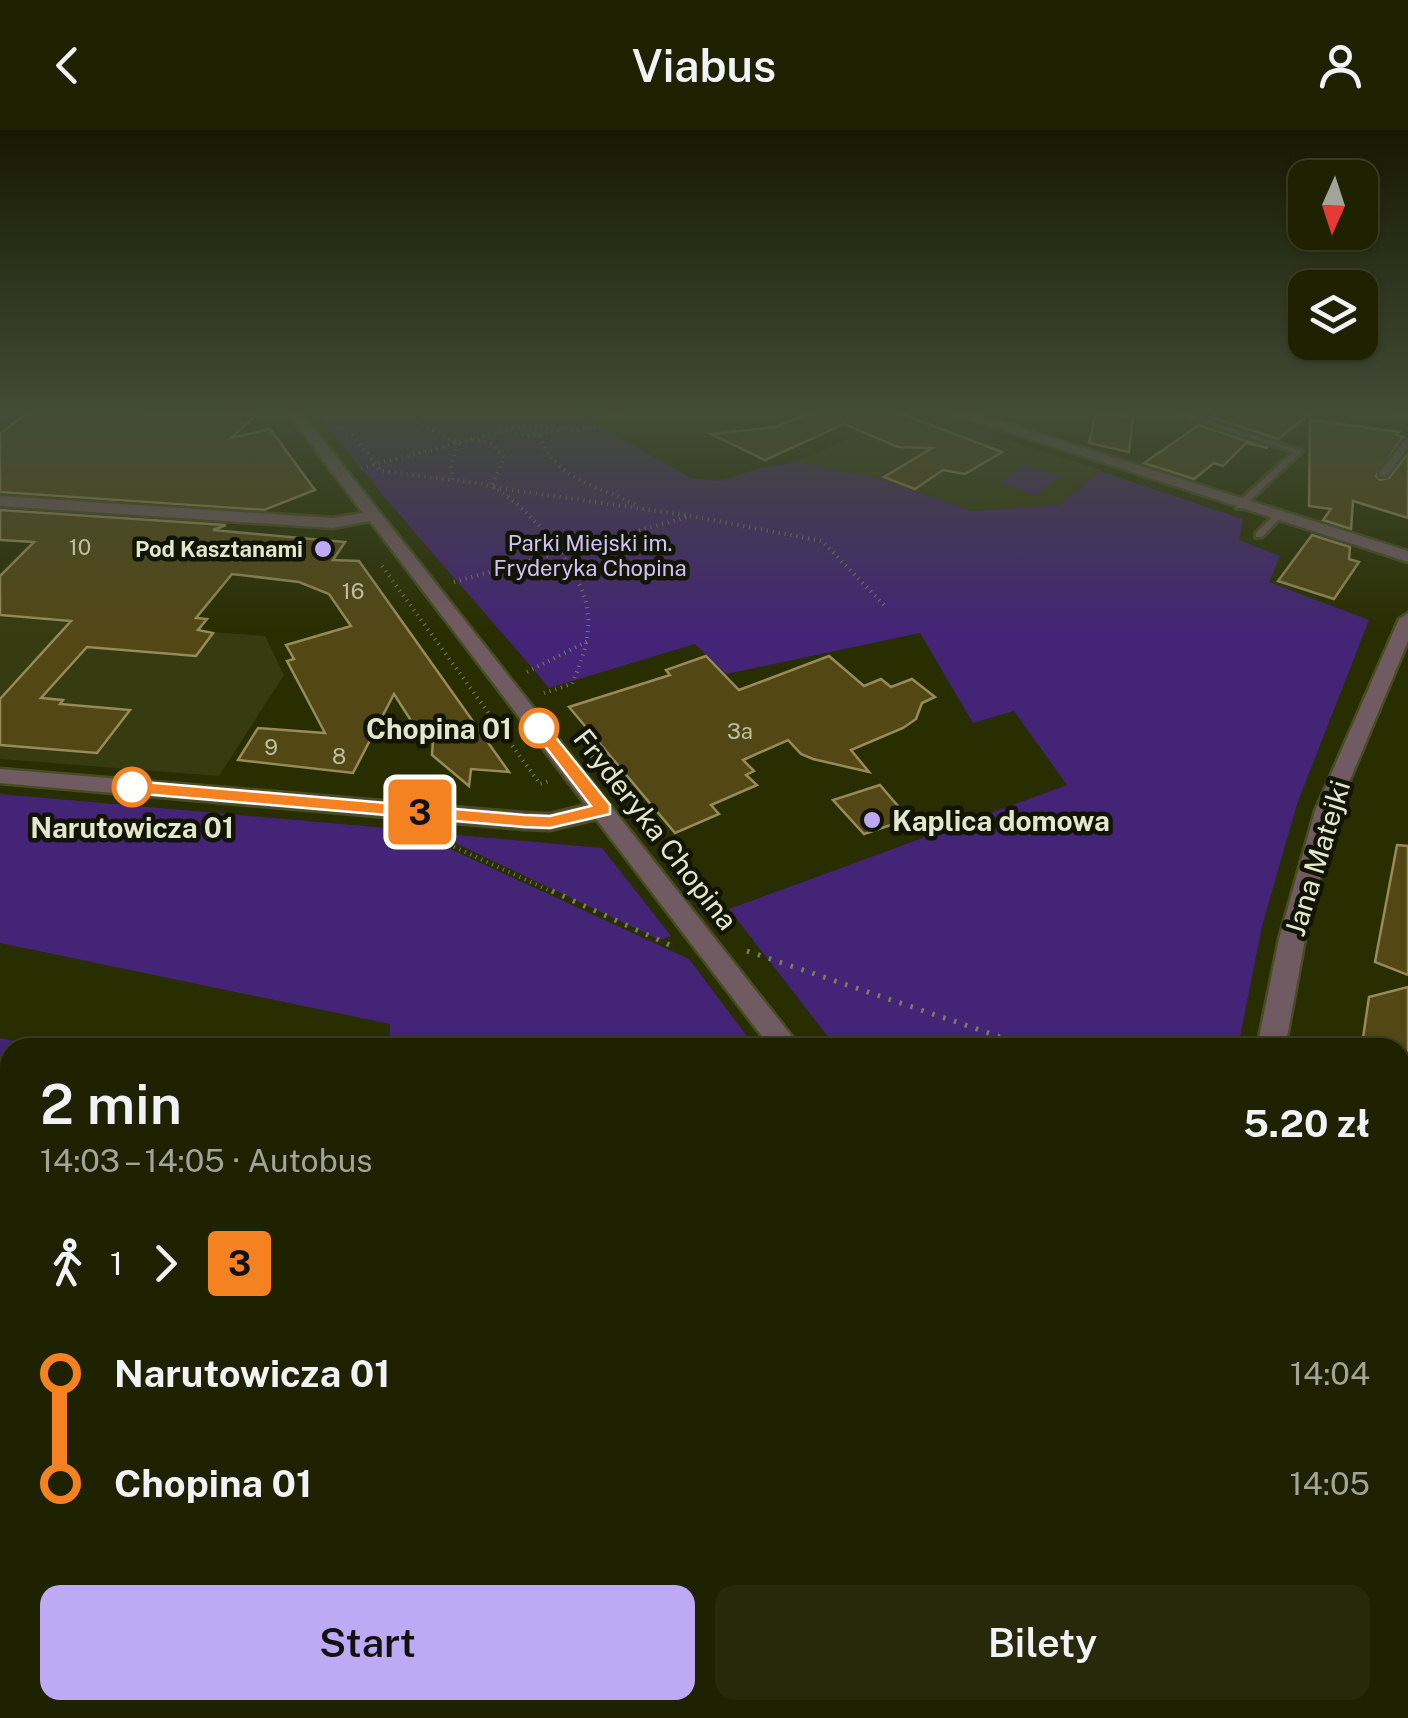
<!DOCTYPE html>
<html lang="pl">
<head>
<meta charset="utf-8">
<style>
	:root { --surface:#1f2200; --page:#272a0a; --text:#f1f3f6; --muted:#a1a499; --line:#3c3f22; --accent:#bea9f5 }
	body { margin:0; font-family:"Public Sans",sans-serif; background:var(--page); color:var(--text); height:100vh; display:flex; flex-direction:column; font-size:38px; white-space:nowrap }
	* { box-sizing:border-box; margin:0 }
	p { font-size:32px; color:var(--muted) }
	.icon { flex:none; width:55px; height:55px; fill:none; stroke:currentColor; stroke-width:2; stroke-linecap:round; stroke-linejoin:round }
	.map { position:relative; flex:1; overflow:hidden }
	.panel { position:absolute; left:0px; top:908px; width:1410px; height:682px; display:flex; flex-direction:column; background:var(--surface); border-radius:30px 30px 0 0; box-shadow:0 2px 8px #0004,0 0 0 2px var(--line) }
	.panel>* { flex:none }
	.badge { padding:0 20px; border-radius:8px; font-size:35px; line-height:65px }
	.needle { width:65px; rotate:183deg }
	.fabs { position:absolute; left:1288px; top:30px; display:grid; gap:20px }
	.fabs a { display:grid; place-items:center; width:90px; height:90px; border-radius:20px; background:var(--surface); box-shadow:0 2px 8px #0004,0 0 0 2px var(--line); font-size:50px }
	.map>.badge { position:absolute; translate:-50% -50%; box-shadow:0 0 0 5px #fff }
	.legs { display:flex; align-items:center; gap:15px; height:110px; padding:0 40px; font-size:32px }
	.legs p { margin-inline-start:auto }
	.summary { display:flex; align-items:center; justify-content:space-between; height:170px; padding:0 40px }
	h1 { font-size:55px; font-weight:600; line-height:75px }
	.cta { display:flex; gap:20px; margin-top:auto; padding:20px 40px }
	.cta a { flex:1; height:115px; border-radius:20px; background:var(--accent); color:#111; font-size:40px; font-weight:600; line-height:115px; text-align:center }
	.cta a+a { background:var(--page); color:var(--text) }
	ul { padding:0 40px; list-style:none }
	li { display:flex; align-items:center; gap:35px; height:110px; font-size:38px }
	li i { display:grid; place-items:center; width:15px; height:100%; margin:0 12px; background:currentColor }
	li i::after { content:''; width:25px; height:25px; margin:-12px; border:8px solid; border-radius:50%; background:var(--surface) }
	li p { margin-inline-start:auto }
	li:first-child i { background:linear-gradient(#0000 50%,currentColor 0) }
	li:last-child i { background:linear-gradient(currentColor 50%,#0000 0) }
	header { display:flex; justify-content:space-between; align-items:center; height:130px; padding:0 40px; background:var(--surface); font-size:45px; font-weight:600 }
	.map>svg:first-child { display:block }
	.built { fill:#363b10 }
	.green { fill:#432476 }
	.building { fill:#524715; stroke:#978b5a; stroke-width:2.5 }
	.lines { fill:none; stroke-linecap:round; stroke-linejoin:round }
	.service-casing { stroke:#474c21; stroke-width:6 }
	.minor-casing { stroke:#474c21; stroke-width:5 }
	.tertiary-casing { stroke:#474c21; stroke-width:5 }
	.path-far1 { stroke:#7a7f5a; stroke-width:4; stroke-dasharray:1 5; stroke-linecap:butt }
	.path { stroke:#7a7f5a; stroke-width:5; stroke-dasharray:2.5 9; stroke-linecap:butt }
	.service { fill:#715b62; fill-rule:evenodd }
	.minor { fill:#715b62; fill-rule:evenodd }
	.tertiary { fill:#715b62; fill-rule:evenodd }
	.line-1 { fill:#f58220; stroke:#fff; stroke-width:2.5 }
	.poi-dot { fill:#bea9f5; stroke:#121503; stroke-width:4 }
	.stop-1-dot { fill:#fff; stroke:#f58220; stroke-width:5 }
	.labels { text-anchor:middle; dominant-baseline:central; stroke-width:9; stroke-linejoin:round; paint-order:stroke }
	.far-park-label { font-size:22px; fill:#d1c2fa; stroke:#121503 }
	.number-label { font-size:22px; fill:#bebf9f }
	.far-poi-label { font-size:22px; font-weight:bold; fill:#e2e7cd; stroke:#121503; text-anchor:end }
	.stop-label { font-size:28px; font-weight:bold; fill:#e2e7cd; stroke:#121503; text-anchor:end }
	.poi-label { font-size:28px; font-weight:bold; fill:#e2e7cd; stroke:#121503; text-anchor:start }
	.street-label { font-size:28px; fill:#e2e7cd; stroke:#121503 }
</style>
</head>
<body>
<header><svg class="icon" aria-label="back" viewBox="0 0 24 24"><path d="M15 5l-7 7 7 7"/></svg>Viabus<svg class="icon" aria-label="person" viewBox="0 0 24 24"><circle cx="12" cy="8" r="4"/><path d="M4 21q1-7 8-7t8 7"/></svg></header>
<div class="map">
<svg width="1408" height="1588" viewBox="0 0 1408 1588">
	<rect width="100%" height="100%" fill="#292e00"/>
	<g class="built">
		<path d="M909 281H930L992 305 1101 340 1059 375 971 381 879 348 797 332Z"/>
		<path d="M0 487 265 506 284 545 219 646 0 629Z"/>
	</g>
	<g class="green">
		<path d="M315 281H573L691 348 719 351 761 338 797 332 879 348 971 381 1059 375 1100 341 1243 389 1239 410 1280 426 1269 452 1369 490 1297 674 1262 796 1238 917H836L729 779 1067 655 1014 581 973 593 920 503 726 544 695 514 549 558C471 465 389 377 315 281Z"/>
		<path d="M1026 334 1061 347 1034 365 999 352Z"/>
		<path d="M0 664 409 700 689 829 755 917H390V894L0 813Z"/>
		<path d="M457 705 602 718 671 806 660 810 453 712Z"/>
		<path d="M0 908 43 917 10 918V1454L0 1471Z"/>
		<path d="M1400 1058 1408 1061V1588H1197L1195 1580H1400Z"/>
		<path d="M771 1580H1125L1124 1588H764Z"/>
	</g>
	<g class="building">
		<path d="M30 281 257 284 231 308 270 299 315 360 264 380 0 362V303Z"/>
		<path d="M814 281H894L1002 322 965 344 943 340 915 359 884 347 932 318 898 317 844 294 765 330 711 304 776 297Z"/>
		<path d="M1219 281H1314L1278 309 1210 287Z"/>
		<path d="M1096 282 1133 287 1129 322 1089 313Z"/>
		<path d="M1310 290 1399 302 1396 305 1403 307 1376 346 1380 350 1389 348 1408 323V388L1353 371 1351 399 1323 390 1331 379 1309 376Z"/>
		<path d="M1199 295 1268 318 1246 313 1223 336 1214 333 1194 349 1144 333Z"/>
		<path d="M0 380 226 395 213 400 345 412 333 430 359 431 509 642 471 639 469 656 432 625 434 593 417 600 394 564 353 643 238 630 258 598 325 603 287 531 294 529 286 515 351 496 329 464 299 452 232 444 196 488 207 489 198 500 213 503 196 526 87 517 41 568 63 570 60 574 130 580 97 623 0 615V569L71 491 0 485V446L34 412 0 410Z"/>
		<path d="M1312 405 1350 417 1349 429 1359 432 1334 469 1278 451Z"/>
		<path d="M706 526 739 560 829 526 864 556 881 549 891 557 912 549 935 567 922 573 916 589 903 598 851 620 869 642 813 629 801 624 788 610 743 630 754 641 746 645 757 655 711 675 719 684 675 703 569 577 670 545 666 540Z"/>
		<path d="M880 655 909 689 864 704 833 670Z"/>
		<path d="M1397 715 1408 716V845L1375 832Z"/>
		<path d="M1408 857V925L1400 922V918L1363 908 1369 867Z"/>
	</g>
	<g class="lines">
		<defs>
			<g id="service">
				<path d="M1167 281H1178L1302 321 1242 378H1236V374L1293 322Z"/>
				<path d="M1384 281H1395L1408 285V289Z"/>
				<path d="M1405 310H1408V317L1386 346H1380V342Z"/>
				<path d="M1273 386 1280 388 1262 407H1256V403Z"/>
			</g>
			<g id="minor">
				<path d="M0 281H9L0 286Z"/>
				<path d="M286 281H300L801 918H771L596 689 550 700 524 699 0 653V639L524 683 550 684 586 675 370 391 333 398 0 376V366L333 388 363 383Z"/>
				<path d="M609 281H629L612 289 605 285Z"/>
				<path d="M945 281H967L1408 421V432Z"/>
			</g>
			<g id="tertiary">
				<path d="M1408 483V511L1337 681 1305 809 1285 918H1257L1279 809 1315 681 1399 489Z"/>
				<path d="M1140 1580H1182L1181 1588H1139Z"/>
			</g>
		</defs>
		<use href="#service" class="service-casing"/>
		<use href="#minor" class="minor-casing"/>
		<use href="#tertiary" class="tertiary-casing"/>
		<g class="path-far1">
			<path d="M334 281 381 341 453 350"/>
			<path d="M361 281 370 293"/>
			<path d="M403 281 412 290 459 313 451 336 453 350C466 352 480 352 492 357 526 373 582 440 587 478 592 505 582 530 572 554L544 563"/>
			<path d="M503 281 516 298"/>
			<path d="M511 300 524 306 563 300"/>
			<path d="M540 306C554 350 601 356 637 376"/>
			<path d="M473 309 492 314 504 327 492 357 691 386 822 411 884 475"/>
			<path d="M361 338 527 295 578 300 599 296"/>
			<path d="M382 436 540 654 549 651"/>
			<path d="M454 452 687 387"/>
			<path d="M527 542 588 511"/>
			<path d="M582 611 596 632"/>
			<path d="M599 632 626 667"/>
			<path d="M436 705 435 708 557 764"/>
		</g>
		<g class="path">
			<path d="M552 761 676 818"/>
			<path d="M747 821 1033 918"/>
		</g>
		<use href="#service" class="service"/>
		<use href="#minor" class="minor"/>
		<use href="#tertiary" class="tertiary"/>
	</g>
	<linearGradient id="sky" x2="0" y2="1"><stop stop-color="#171900"/><stop offset="0.56" stop-color="#434c37"/><stop offset="1" stop-color="#434c37" stop-opacity="0"/></linearGradient>
	<rect width="1408" height="503" fill="url(#sky)"/>
	<path class="line-1" d="M539 592 545 594 610 675V684L550 698 524 697 132 663 123 657 132 651 524 685 550 686 591 676 531 598Z"/>
	<g class="poi-dot">
		<circle cx="323" cy="419" r="10"/>
		<circle cx="872" cy="690" r="10"/>
	</g>
	<g class="stop-1-dot">
		<circle cx="539" cy="598" r="18"/>
		<circle cx="132" cy="657" r="18"/>
	</g>
	<g class="labels">
		<g class="far-park-label">
			<text x="590" y="413">Parki Miejski im.<tspan x="590" dy="25">Fryderyka Chopina</tspan></text>
		</g>
		<g class="number-label">
			<text x="80" y="417">10</text>
			<text x="353" y="461">16</text>
			<text x="740" y="601">3a</text>
			<text x="271" y="617">9</text>
			<text x="339" y="626">8</text>
		</g>
		<g class="far-poi-label">
			<text x="303" y="419">Pod Kasztanami</text>
		</g>
		<g class="stop-label">
			<text x="512" y="598">Chopina 01</text>
			<text x="132" y="697" text-anchor="middle">Narutowicza 01</text>
		</g>
		<g class="poi-label">
			<text x="892" y="690">Kaplica domowa</text>
		</g>
		<g class="street-label">
			<text transform="translate(656 699) rotate(52)">Fryderyka Chopina</text>
			<text transform="translate(1317 728) rotate(-73)">Jana Matejki</text>
		</g>
	</g>
</svg>
<div class="fabs">
<a><svg class="needle" viewBox="-14 -14 28 28"><path d="M0-13l5 13h-10z" fill="#e53935"/><path d="M0 13l5-13h-10z" fill="#a1a499"/></svg></a>
<a><svg class="icon" aria-label="layers" viewBox="0 0 24 24"><path d="M12 4l9 5-9 5-9-5zM3 14l9 5 9-5"/></svg></a>
</div>
<b class="badge" style="left:420px;top:682px;background:#f58220;color:#111">3</b>
<section class="panel">
<div class="summary"><div><h1>2 min</h1><p>14:03 – 14:05 · Autobus</p></div><b>5.20 zł</b></div>
<div class="legs"><svg class="icon" aria-label="walk" viewBox="0 0 24 24"><circle cx="13" cy="4" r="2"/><path d="M13 8l-2 6 4 7M11 14l-3 7M7 12l3-4h3l4 4"/></svg>1<svg class="icon" aria-label="forward" viewBox="0 0 24 24"><path d="M9 5l7 7-7 7"/></svg><b class="badge" style="background:#f58220;color:#111">3</b></div>
<ul>
<li><i style="color:#f58220"></i><b>Narutowicza 01</b><p>14:04</p></li>
<li><i style="color:#f58220"></i><b>Chopina 01</b><p>14:05</p></li>
</ul>
<div class="cta"><a>Start</a><a>Bilety</a></div>
</section>
</div>
</body>
</html>
